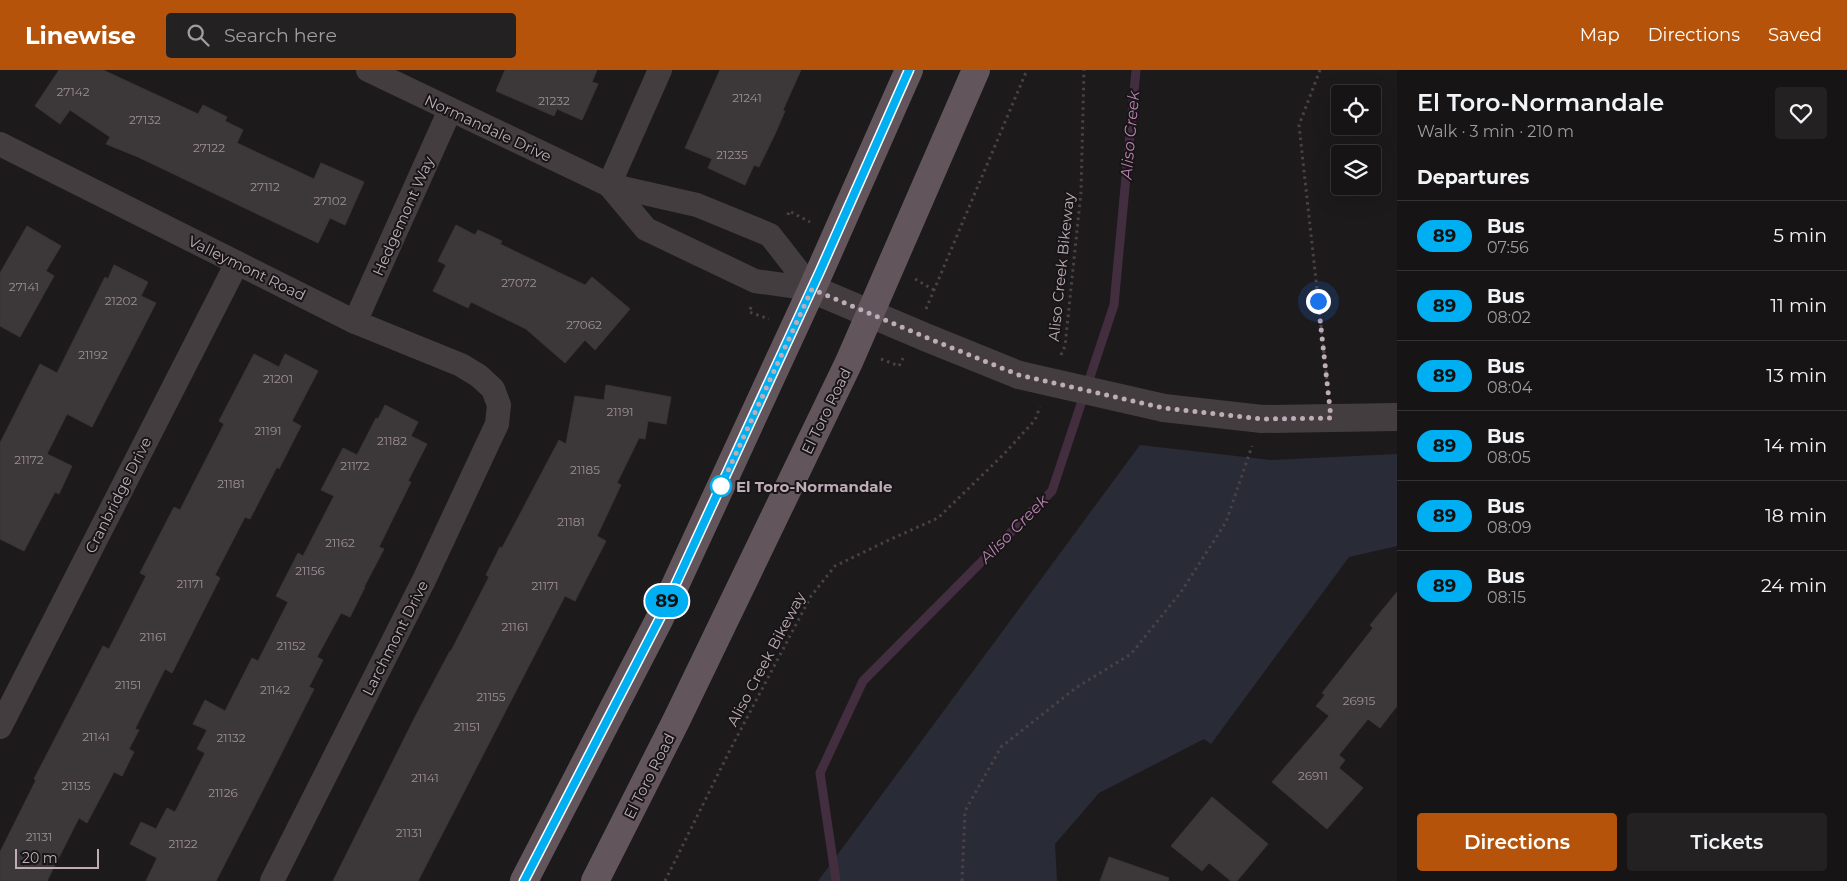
<!DOCTYPE html>
<html lang="en">
<head>
<meta charset="utf-8">
<style>
	:root { --surface:#161414; --page:#232122; --text:#f1f3f6; --muted:#9e9ea0; --line:#353334; --accent:#b45309 }
	body { margin:0; font-family:Montserrat,sans-serif; background:var(--page); color:var(--text); height:100vh; display:flex; flex-direction:column; font-size:19px; white-space:nowrap }
	* { box-sizing:border-box; margin:0 }
	p { font-size:16px; color:var(--muted) }
	.icon { flex:none; width:28px; height:28px; fill:none; stroke:currentColor; stroke-width:2; stroke-linecap:round; stroke-linejoin:round }
	.map { position:relative; flex:1; overflow:hidden }
	.sheet { display:flex; flex-direction:column; background:var(--surface); width:450px }
	.sheet>* { flex:none }
	.badge { padding:0 10px; border-radius:16px; font-size:18px; line-height:32px }
	.controls { position:absolute; left:1331px; top:15px; display:grid; gap:10px }
	.controls a { display:grid; place-items:center; width:50px; height:50px; border-radius:5px; background:var(--surface); box-shadow:0 5px 20px #0002,0 0 0 1px var(--line); font-size:25px }
	.scale { position:absolute; left:15px; bottom:12px; width:84px; box-sizing:border-box; padding-left:5px; border:2px solid #beacb7; border-top:0; font-size:14px; line-height:18px; white-space:nowrap; color:#beacb7; -webkit-text-stroke:4px #181516; paint-order:stroke }
	.you { position:absolute; width:25px; height:25px; margin:-12px; border:4px solid #fff; border-radius:50%; background:#1a73e8; box-shadow:0 0 0 8px #1a73e833 }
	.map>.badge { position:absolute; translate:-50% -50%; box-shadow:0 0 0 2px #fff }
	h2 { padding:0 20px; font-size:19px; line-height:45px }
	.round { display:grid; place-items:center; flex:none; width:52px; height:52px; border-radius:5px; background:var(--page) }
	.overview { display:flex; align-items:center; justify-content:space-between; height:85px; padding:0 20px }
	h1 { font-size:24px; font-weight:600; line-height:38px }
	.action { display:flex; gap:10px; margin-top:auto; padding:10px 20px }
	.action a { flex:1; height:58px; border-radius:5px; background:var(--accent); color:#fff; font-size:20px; font-weight:600; line-height:58px; text-align:center }
	.action a+a { background:var(--page); color:var(--text) }
	ul { padding:0; list-style:none }
	li { display:flex; align-items:center; gap:15px; height:70px; padding:0 20px; border-top:1px solid var(--line) }
	li div { flex:1 }
	li b { display:block; font-size:19px }
	li em { font-style:normal }
	li .badge { min-width:55px; font-weight:700; text-align:center }
	header { display:flex; align-items:center; gap:30px; box-sizing:border-box; height:70px; padding:0 25px; background:var(--accent); color:#fff }
	header strong { font-size:24px }
	nav { display:flex; gap:28px; margin-inline-start:auto; font-size:18px }
	.search { width:350px; height:45px; background:var(--page); display:flex; align-items:center; gap:12px; box-sizing:border-box; padding:0 18px; border-radius:5px; color:var(--muted); font-size:19px }
	main { display:flex; flex:1; min-height:0 }
	.map>svg:first-child { display:block }
	.green { fill:#292c36 }
	.lines { fill:none; stroke-linecap:round; stroke-linejoin:round }
	.stream { stroke:#432e40; stroke-width:9 }
	.building { fill:#3c3739; stroke:#393436 }
	.path { stroke:#4a4146; stroke-width:3; stroke-dasharray:2.5 4; stroke-linecap:butt }
	.minor { stroke:#443d40; stroke-width:24 }
	.tertiary { stroke:#443d40; stroke-width:28 }
	.primary { stroke:#62565c; stroke-width:28 }
	.tertiary-bridge { stroke:#443d40; stroke-width:28 }
	.line-casing { stroke:#fff; stroke-width:11 }
	.line { stroke:#00aff2; stroke-width:8 }
	.walk { stroke:#beacb7; stroke-width:5; stroke-dasharray:0 9 }
	.stop-dot { fill:#fff; stroke:#00aff2; stroke-width:2.5 }
	.labels { text-anchor:middle; dominant-baseline:central; stroke-width:4; stroke-linejoin:round; paint-order:stroke }
	.number-label { font-size:12px; fill:#9e8f98 }
	.street-label { font-size:15px; fill:#beacb7; stroke:#181516 }
	.stop-label { font-size:15px; font-weight:bold; fill:#beacb7; stroke:#181516; text-anchor:start }
	.water-label { font-size:16px; font-style:italic; fill:#bb80b3; stroke:#181516 }
</style>
</head>
<body>
<header>
<strong>Linewise</strong>
<div class="search"><svg class="icon" aria-label="search" viewBox="0 0 24 24"><circle cx="10" cy="10" r="6"/><path d="M15 15l6 6"/></svg>Search here</div>
<nav><a>Map</a><a>Directions</a><a>Saved</a></nav>
</header>
<main>
<div class="map">
<svg width="1397" height="811" viewBox="0 0 1397 811">
	<rect width="100%" height="100%" fill="#1d1a1b"/>
	<path class="green" d="M1140 375 1271 390 1397 384V476L1349 487 1211 674 1204 669 1099 723 1055 774 1057 811H818Z"/>
	<g class="lines">
		<path class="stream" d="M836 811 820 703 863 611 1052 421 1114 235 1136 0"/>
	</g>
	<g class="building">
		<path d="M59 0H103L198 44 203 35 227 47 225 51 243 60 237 73 314 109 321 93 364 112 345 155 330 148 318 173 138 87 106 74 110 67 70 40 60 54 35 36Z"/>
		<path d="M505 0H597L592 12 598 14 582 50 557 39 554 46 496 21Z"/>
		<path d="M720 0H801L783 40 785 41 775 64 759 97 754 95 745 115 708 98 712 89 685 78Z"/>
		<path d="M456 155 475 165 478 160 502 171 500 174 585 215 592 207 630 239 595 280 585 270 565 293 526 259 471 232 468 238 433 221 446 195 438 191Z"/>
		<path d="M27 156 61 176 46 201 54 206 20 267 0 256V203Z"/>
		<path d="M114 195 148 212 141 226 156 233 92 357 67 344 47 384 72 396 59 424 55 422 24 481 0 469V373L40 294 57 303 105 207 108 209Z"/>
		<path d="M254 284 279 297 285 284 318 301 292 351 301 356 279 399 277 397 250 449 245 447 215 505 220 508 172 603 165 599 135 659 139 660 129 679 134 682 122 706 114 702 87 753 79 748 47 811H0V782L36 710 34 709 103 576 109 579 146 506 140 503 174 437 180 440 224 354 219 351Z"/>
		<path d="M606 315 671 327 666 354 648 351 645 369 639 368 617 413 621 415 597 466 606 471 575 531 565 526 418 811H333L416 645 450 581H451L489 507 486 505 500 477 502 478 559 370 566 374 575 326 604 330Z"/>
		<path d="M385 335 418 352 411 366 427 374 408 411 411 412 379 477 384 479 364 517H365L350 547 341 543 317 587 323 590 309 617 314 619 266 714 216 811H146L157 788 130 774 141 752 156 759 167 738 175 742 205 683 197 679 207 660 193 654 205 630 225 641 252 588 258 591 288 532 276 526 298 483 303 486 334 426 321 420 343 378 357 385 376 348 378 349Z"/>
		<path d="M1397 522V636L1380 658 1368 649 1339 685 1345 690 1339 698 1363 718 1327 759 1272 712 1329 646 1316 636 1325 625 1322 623 1373 558 1370 555Z"/>
		<path d="M1212 727 1268 774 1237 811H1231L1209 793 1202 801 1171 776Z"/>
		<path d="M1109 787 1169 808 1168 811H1100Z"/>
	</g>
	<g class="lines">
		<g class="path">
			<path d="M1320 0 1299 55 1328 320"/>
			<path d="M788 145 789 141 810 152"/>
			<path d="M915 209 934 220"/>
			<path d="M751 237 749 242 769 249"/>
			<path d="M926 239 1027 0"/>
			<path d="M1061 285 1065 276 1081 122 1084 0"/>
			<path d="M881 289 899 296 903 288"/>
			<path d="M665 811 730 680 811 526 835 496 891 469 938 448 1004 384 1035 350 1040 337"/>
			<path d="M962 811 965 741 1001 677 1077 617 1131 584 1181 522 1226 452 1252 376"/>
		</g>
		<g class="minor">
			<path d="M368 0 609 115 697 135 770 165 812 219"/>
			<path d="M0 74 355 252 461 295 479 306 493 319 499 335 497 354 424 510 272 811"/>
			<path d="M609 115 646 159 755 211 812 219"/>
			<path d="M609 115 660 0"/>
			<path d="M355 252 450 40"/>
			<path d="M0 657 237 193"/>
		</g>
		<g class="tertiary">
			<path d="M812 219 925 267 1019 305"/>
			<path d="M1164 338 1262 349 1397 347"/>
		</g>
		<g class="primary">
			<path d="M524 811 660 548 812 219 909 0"/>
			<path d="M595 811 676 651 849 292 976 0"/>
		</g>
		<path class="tertiary-bridge" d="M1019 305 1164 338"/>
	</g>
	<g class="lines">
		<defs>
			<path id="line" d="M524 811 660 548 820 201 909 0"/>
		</defs>
		<use href="#line" class="line-casing"/>
		<use href="#line" class="line"/>
		<path class="walk" d="M721 416 812 219 925 267 1019 305 1164 338 1262 349 1331 348 1318 231"/>
	</g>
	<circle class="stop-dot" cx="721" cy="416" r="10"/>
	<g class="labels">
		<g class="number-label">
			<text x="73" y="21">27142</text>
			<text x="747" y="27">21241</text>
			<text x="554" y="30">21232</text>
			<text x="145" y="49">27132</text>
			<text x="209" y="77">27122</text>
			<text x="732" y="84">21235</text>
			<text x="265" y="116">27112</text>
			<text x="330" y="130">27102</text>
			<text x="519" y="212">27072</text>
			<text x="24" y="216">27141</text>
			<text x="121" y="230">21202</text>
			<text x="584" y="254">27062</text>
			<text x="93" y="284">21192</text>
			<text x="278" y="308">21201</text>
			<text x="620" y="341">21191</text>
			<text x="268" y="360">21191</text>
			<text x="392" y="370">21182</text>
			<text x="29" y="389">21172</text>
			<text x="355" y="395">21172</text>
			<text x="585" y="399">21185</text>
			<text x="231" y="413">21181</text>
			<text x="571" y="451">21181</text>
			<text x="340" y="472">21162</text>
			<text x="310" y="500">21156</text>
			<text x="190" y="513">21171</text>
			<text x="545" y="515">21171</text>
			<text x="515" y="556">21161</text>
			<text x="153" y="566">21161</text>
			<text x="291" y="575">21152</text>
			<text x="128" y="614">21151</text>
			<text x="275" y="619">21142</text>
			<text x="491" y="626">21155</text>
			<text x="1359" y="630">26915</text>
			<text x="467" y="656">21151</text>
			<text x="96" y="666">21141</text>
			<text x="231" y="667">21132</text>
			<text x="1313" y="705">26911</text>
			<text x="425" y="707">21141</text>
			<text x="76" y="715">21135</text>
			<text x="223" y="722">21126</text>
			<text x="409" y="762">21131</text>
			<text x="39" y="766">21131</text>
			<text x="183" y="773">21122</text>
		</g>
		<g class="street-label">
			<text transform="translate(488 58) rotate(25)">Normandale Drive</text>
			<text transform="translate(403 146) rotate(-66)">Hedgemont Way</text>
			<text transform="translate(1061 197) rotate(-84)">Aliso Creek Bikeway</text>
			<text transform="translate(247 198) rotate(26)">Valleymont Road</text>
			<text transform="translate(826 341) rotate(-64)">El Toro Road</text>
			<text transform="translate(118 425) rotate(-63)">Cranbridge Drive</text>
			<text transform="translate(395 568) rotate(-63)">Larchmont Drive</text>
			<text transform="translate(766 589) rotate(-62)">Aliso Creek Bikeway</text>
			<text transform="translate(649 706) rotate(-63)">El Toro Road</text>
		</g>
		<g class="stop-label">
			<text x="736" y="416">El Toro-Normandale</text>
		</g>
		<g class="water-label">
			<text transform="translate(1130 65) rotate(-85)">Aliso Creek</text>
			<text transform="translate(1014 459) rotate(-45)">Aliso Creek</text>
		</g>
	</g>
</svg>
<div class="controls">
<a><svg class="icon" aria-label="locate" viewBox="0 0 24 24"><circle cx="12" cy="12" r="6"/><path d="M12 2v4M12 18v4M2 12h4M18 12h4"/></svg></a>
<a><svg class="icon" aria-label="layers" viewBox="0 0 24 24"><path d="M12 4l9 5-9 5-9-5zM3 14l9 5 9-5"/></svg></a>
</div>
<div class="scale">20 m</div>
<div class="you" style="left:1318px;top:231px"></div>
<b class="badge" style="left:667px;top:531px;background:#00aff2;color:#111">89</b>
</div>
<section class="sheet">
<div class="overview"><div><h1>El Toro-Normandale</h1><p>Walk · 3 min · 210 m</p></div><a class="round"><svg class="icon" aria-label="heart" viewBox="0 0 24 24"><path d="M12 20l-8-8c-3-5 5-10 8-4 3-6 11-1 8 4z"/></svg></a></div>
<h2>Departures</h2>
<ul>
<li><span class="badge" style="background:#00aff2;color:#111">89</span><div><b>Bus</b><p>07:56</p></div><em>5 min</em></li>
<li><span class="badge" style="background:#00aff2;color:#111">89</span><div><b>Bus</b><p>08:02</p></div><em>11 min</em></li>
<li><span class="badge" style="background:#00aff2;color:#111">89</span><div><b>Bus</b><p>08:04</p></div><em>13 min</em></li>
<li><span class="badge" style="background:#00aff2;color:#111">89</span><div><b>Bus</b><p>08:05</p></div><em>14 min</em></li>
<li><span class="badge" style="background:#00aff2;color:#111">89</span><div><b>Bus</b><p>08:09</p></div><em>18 min</em></li>
<li><span class="badge" style="background:#00aff2;color:#111">89</span><div><b>Bus</b><p>08:15</p></div><em>24 min</em></li>
</ul>
<div class="action"><a>Directions</a><a>Tickets</a></div>
</section>
</main>
</body>
</html>
